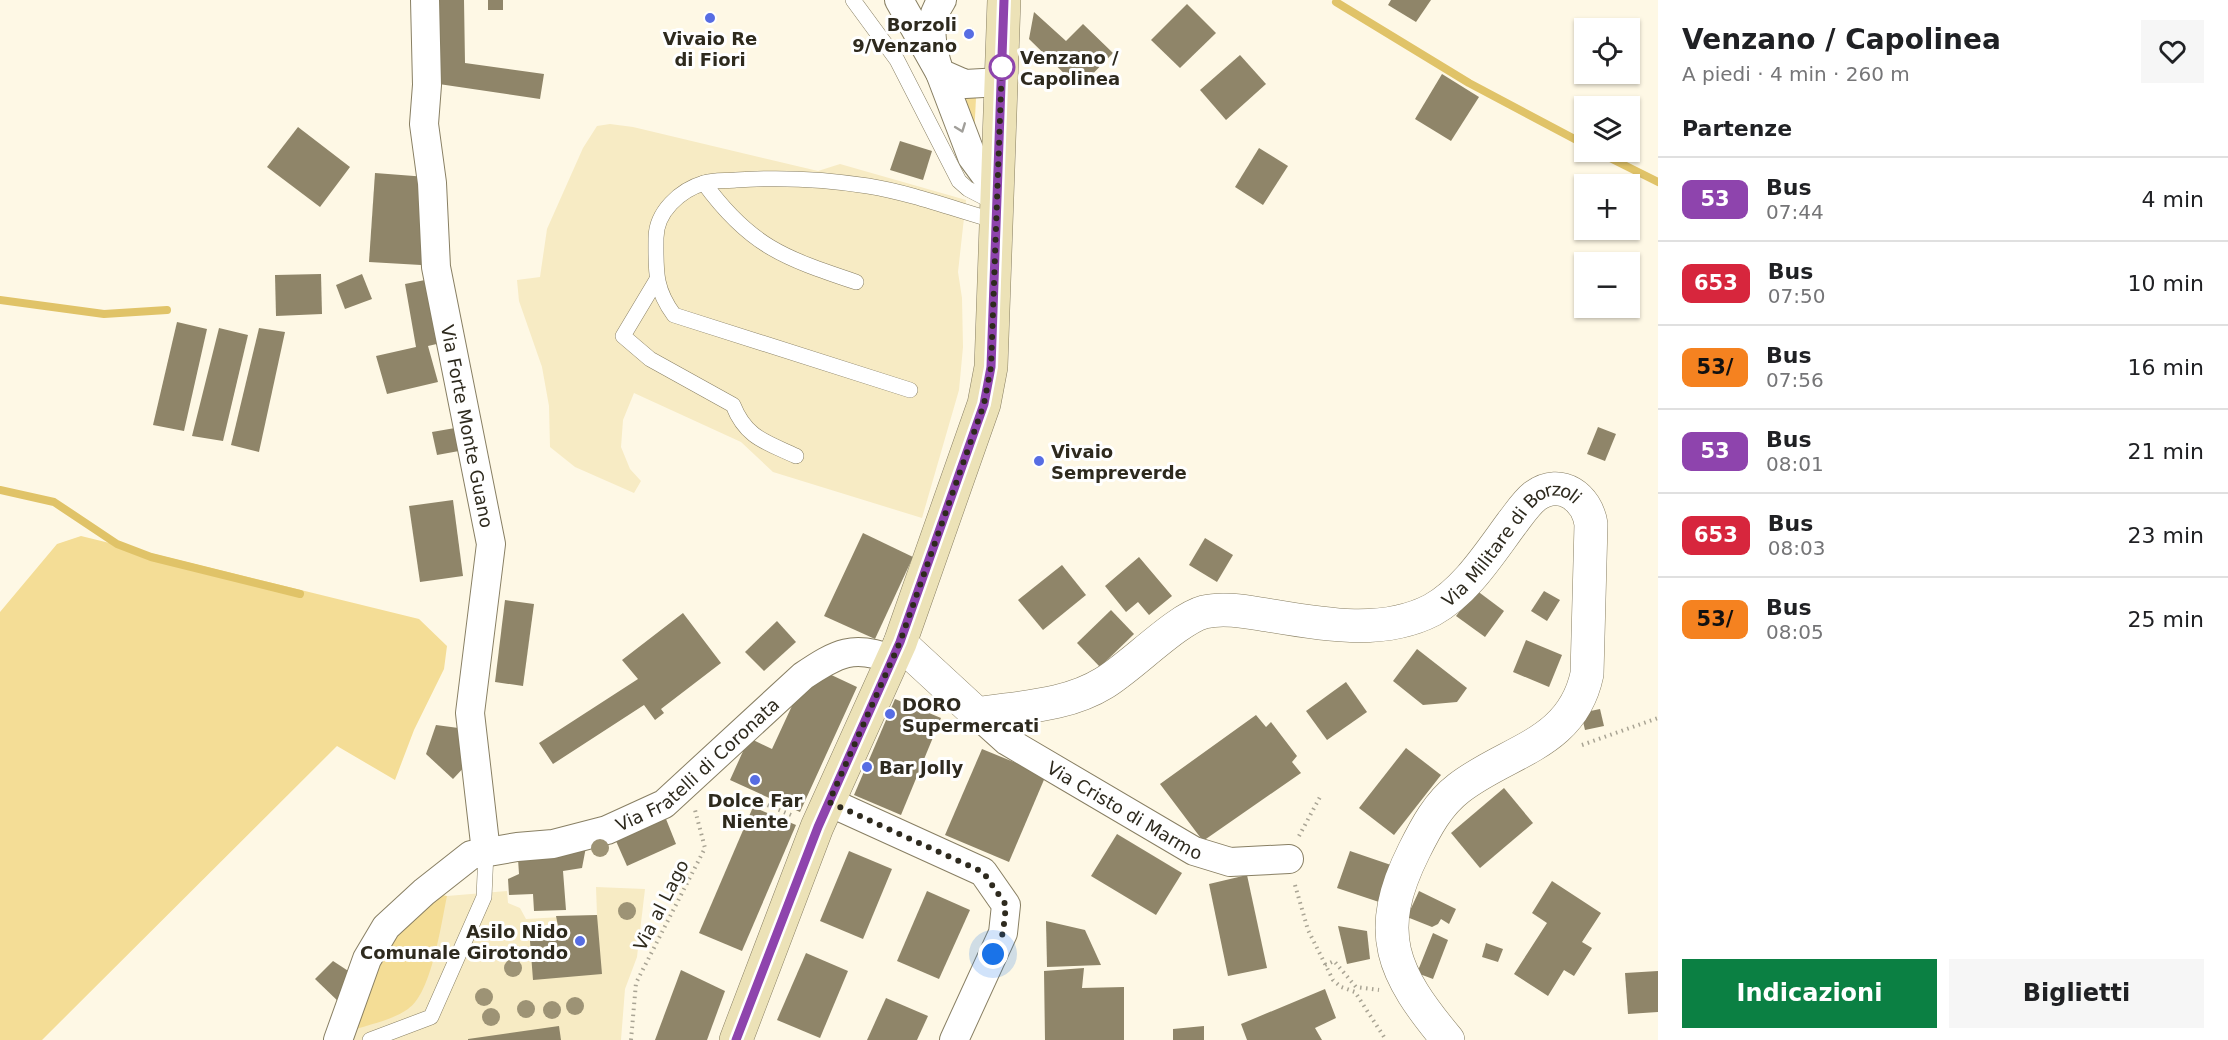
<!DOCTYPE html>
<html lang="it">
<head>
<meta charset="utf-8">
<style>
	:root { --surface:#fff; --page:#f6f6f6; --text:#202124; --muted:#757577; --line:#e0e0e0; --accent:#0b8043 }
	body { margin:0; font-family:"DejaVu Sans",sans-serif; background:var(--page); color:var(--text); height:100vh; display:flex; flex-direction:column; font-size:22px; white-space:nowrap }
	* { box-sizing:border-box; margin:0 }
	p { font-size:20px; color:var(--muted) }
	.icon { flex:none; width:33px; height:33px; fill:none; stroke:currentColor; stroke-width:2; stroke-linecap:round; stroke-linejoin:round }
	.map { position:relative; flex:1; overflow:hidden }
	.drawer { display:flex; flex-direction:column; background:var(--surface); width:570px }
	.drawer>* { flex:none }
	.badge { padding:0 12px; border-radius:9px; font-size:21px; line-height:39px }
	.fabs { position:absolute; left:1574px; top:18px; display:grid; gap:12px }
	.fabs a { display:grid; place-items:center; width:66px; height:66px; border-radius:0px; background:var(--surface); box-shadow:0 2px 4px #0004; font-size:30px }
	.you { position:absolute; width:30px; height:30px; margin:-15px; border:4px solid #fff; border-radius:50%; background:#1a73e8; box-shadow:0 0 0 9px #1a73e833 }
	.map>.badge { position:absolute; translate:-50% -50%; box-shadow:0 0 0 3px #fff }
	h2 { padding:0 24px; font-size:22px; line-height:54px }
	.round { display:grid; place-items:center; flex:none; width:63px; height:63px; border-radius:0px; background:var(--page) }
	.overview { display:flex; align-items:center; justify-content:space-between; height:102px; padding:0 24px }
	h1 { font-size:28px; font-weight:700; line-height:45px }
	.cta { display:flex; gap:12px; margin-top:auto; padding:12px 24px }
	.cta a { flex:1; height:69px; border-radius:0px; background:var(--accent); color:#fff; font-size:24px; font-weight:700; line-height:69px; text-align:center }
	.cta a+a { background:var(--page); color:var(--text) }
	ul { padding:0; list-style:none }
	li { display:flex; align-items:center; gap:18px; height:84px; padding:0 24px; border-top:2px solid var(--line) }
	li div { flex:1 }
	li b { display:block; font-size:22px }
	li em { font-style:normal }
	li .badge { min-width:66px; font-weight:700; text-align:center }
	main { display:flex; flex:1; min-height:0 }
	.map>svg:first-child { display:block }
	.built { fill:#f7ebc4 }
	.green { fill:#f4dd96 }
	.lines { fill:none; stroke-linecap:round; stroke-linejoin:round }
	.stream { stroke:#e0c368; stroke-width:8 }
	.building { fill:#8f8569 }
	.service-casing { stroke:#887f63; stroke-width:16 }
	.minor-casing { stroke:#887f63; stroke-width:30 }
	.tertiary-casing { stroke:#887f63; stroke-width:34 }
	.secondary-casing { stroke:#887f63; stroke-width:34 }
	.path { stroke:#a9a494; stroke-width:4; stroke-dasharray:1.5 4.5; stroke-linecap:butt }
	.service { stroke:#fff; stroke-width:15 }
	.minor { stroke:#fff; stroke-width:28 }
	.tertiary { stroke:#fff; stroke-width:33 }
	.secondary { stroke:#ece2b7; stroke-width:33 }
	.tree { fill:#9d9375 }
	.oneway { stroke:#a19f9a }
	.line-casing { stroke:#fff; stroke-width:14 }
	.line { stroke:#8e44ad; stroke-width:9 }
	.walk { stroke:#2e2a1e; stroke-width:6; stroke-dasharray:0 10.8 }
	.poi-dot { fill:#576de3; stroke:#fff; stroke-width:2 }
	.stop-dot { fill:#fff; stroke:#8e44ad; stroke-width:3 }
	.labels { text-anchor:middle; dominant-baseline:central; stroke-width:6; stroke-linejoin:round; paint-order:stroke }
	.poi-label { font-size:18px; font-weight:bold; fill:#2e2a1e; stroke:#fff; text-anchor:start }
	.stop-label { font-size:18px; font-weight:bold; fill:#2e2a1e; stroke:#fff; text-anchor:start }
	.street-label { font-size:18px; fill:#2e2a1e; stroke:#fff }
</style>
</head>
<body>
<main>
<div class="map">
<svg width="1658" height="1040" viewBox="0 0 1658 1040">
	<rect width="100%" height="100%" fill="#fef8e5"/>
	<g class="built">
		<path d="M610 124 633 127 818 171 840 164 966 200 958 272 962 298 963 347 959 390 922 518 773 472 741 442 634 393 623 420 621 447 630 469 641 481 634 493 575 467 550 447 549 406 542 367 519 301 517 280 540 277 547 229 583 148 597 126Z"/>
		<path d="M596 887 645 889 637 957 625 989 621 1040H338L424 892 447 896 507 891 508 903 520 908 526 919 597 915Z"/>
	</g>
	<g class="green">
		<path d="M958 97 976 98 974 138Z"/>
		<path d="M81 536 419 619 447 646 444 669 414 730 395 780 337 746 42 1040H0V612L57 544Z"/>
		<path d="M424 892 447 896C441 924 432 993 408 1009 391 1021 366 1025 347 1032L367 959Z"/>
	</g>
	<g class="lines">
		<g class="stream">
			<path d="M1336 2 1469 83 1584 144"/>
			<path d="M1598 152 1658 182"/>
			<path d="M0 300 104 314 167 310"/>
			<path d="M0 490 54 502 117 544 151 557 300 594"/>
		</g>
	</g>
	<g class="building">
		<path d="M429 0H464L465 63 544 74 540 99 432 83Z"/>
		<rect x="488" y="0" width="15" height="10"/>
		<path d="M1391 0H1431L1416 22 1388 5Z"/>
		<path d="M1187 4 1216 33 1180 68 1151 40Z"/>
		<path d="M1034 12 1066 41 1083 24 1113 53 1079 88 1029 39Z"/>
		<path d="M966 28H973L972 39 966 40Z"/>
		<path d="M1240 55 1266 84 1226 120 1200 90Z"/>
		<path d="M1442 74 1479 97 1451 141 1415 119Z"/>
		<path d="M298 127 350 167 320 207 267 167Z"/>
		<path d="M900 141 932 151 923 180 890 170Z"/>
		<path d="M1259 148 1288 166 1263 205 1235 187Z"/>
		<path d="M375 173 427 177 421 265 369 262Z"/>
		<path d="M321 274 322 314 276 316 275 275Z"/>
		<path d="M362 274 372 299 345 309 336 285Z"/>
		<path d="M430 279 441 343 428 346 438 382 387 394 376 356 416 347 405 284Z"/>
		<path d="M177 322 207 329 184 431 153 425Z"/>
		<path d="M219 328 248 335 223 441 192 436Z"/>
		<path d="M259 328 285 332 259 452 231 445Z"/>
		<path d="M1598 427 1616 434 1605 461 1587 454Z"/>
		<path d="M455 428 459 451 437 455 432 432Z"/>
		<path d="M453 500 463 576 420 582 409 506Z"/>
		<path d="M863 533 913 557 875 639 824 616Z"/>
		<path d="M1205 538 1233 555 1217 582 1189 565Z"/>
		<path d="M1139 557 1172 596 1149 615 1138 602 1126 612 1105 586Z"/>
		<path d="M1062 565 1086 595 1043 630 1018 600Z"/>
		<path d="M1476 590 1504 611 1485 637 1456 616Z"/>
		<path d="M1544 591 1560 600 1547 621 1531 611Z"/>
		<path d="M505 600 534 604 523 686 495 682Z"/>
		<path d="M1111 610 1134 634 1100 667 1077 643Z"/>
		<path d="M683 613 721 663 661 709 664 713 655 720 644 705 553 764 539 743 638 679 622 660Z"/>
		<path d="M777 621 796 642 764 671 745 652Z"/>
		<path d="M1526 640 1562 655 1549 687 1513 672Z"/>
		<path d="M1417 649 1467 688 1457 702 1423 705 1393 681Z"/>
		<path d="M825 672 857 687 800 812 730 780 749 738 772 749 797 695Z"/>
		<path d="M1346 682 1367 712 1327 740 1306 711Z"/>
		<path d="M895 699 941 718 901 815 854 795Z"/>
		<path d="M1600 709 1604 726 1585 730 1581 713Z"/>
		<path d="M1256 715 1266 727 1271 722 1297 756 1292 762 1301 773 1203 841 1160 784Z"/>
		<path d="M436 725 466 729 469 762 453 779 426 754Z"/>
		<path d="M1406 748 1441 775 1394 835 1359 808Z"/>
		<path d="M982 749 1046 775 1009 862 945 835Z"/>
		<path d="M1504 788 1533 823 1480 868 1451 833Z"/>
		<path d="M753 807 796 825 742 951 699 933Z"/>
		<path d="M662 809 676 844 627 866 612 832Z"/>
		<path d="M1117 834 1182 873 1156 915 1091 876Z"/>
		<path d="M586 847 582 868 563 871 566 910 534 911 533 894 509 895 508 879 519 874 518 859Z"/>
		<path d="M849 851 892 869 863 939 820 921Z"/>
		<path d="M1350 851 1391 865 1379 902 1337 888Z"/>
		<path d="M1247 875 1267 968 1228 976 1209 884Z"/>
		<path d="M1552 881 1601 913 1582 942 1592 948 1574 976 1564 970 1548 996 1514 974 1547 923 1532 913Z"/>
		<path d="M927 891 970 910 939 979 897 961Z"/>
		<path d="M1419 891 1456 909 1449 924 1441 919 1438 924 1432 927 1407 917Z"/>
		<path d="M597 915 602 974 533 980 529 928 558 926 556 916Z"/>
		<path d="M1046 921 1085 930 1101 965 1047 967Z"/>
		<path d="M1338 926 1367 931 1370 959 1347 964Z"/>
		<path d="M1433 933 1448 940 1433 979 1417 973Z"/>
		<path d="M1486 943 1503 949 1498 962 1482 957Z"/>
		<path d="M806 953 848 971 820 1038 777 1020Z"/>
		<path d="M333 961 356 976 342 1005 315 979Z"/>
		<path d="M1084 968 1082 988 1124 987V1040H1045L1044 971Z"/>
		<path d="M681 970 725 991 707 1040H655Z"/>
		<path d="M1658 971V1012L1628 1014 1625 973Z"/>
		<path d="M1325 989 1336 1018 1315 1028 1322 1040H1247L1241 1024Z"/>
		<path d="M886 998 928 1016 917 1040H867Z"/>
		<path d="M559 1026 561 1040H468V1039Z"/>
		<path d="M1204 1026V1040H1173V1029Z"/>
	</g>
	<g class="lines">
		<defs>
			<g id="service">
				<path d="M853 0 897 60 959 181 968 189 997 204"/>
				<path d="M704 183C750 246 784 258 856 282"/>
				<path d="M656 281 623 336 650 359 733 405C746 438 766 442 796 456"/>
				<path d="M910 390 674 315C654 288 656 270 656 238 656 212 680 190 704 183 713 180 725 181 736 180 780 177 824 179 868 186 911 193 954 209 996 221"/>
				<path d="M370 1040 431 1017 484 897 486 852"/>
			</g>
			<g id="minor">
				<path id="s1" d="M425 0 427 85 424 124 432 183 436 267 491 544 470 713 486 852"/>
				<path d="M899 0 940 73 972 157 997 191"/>
				<path d="M942 0C926 23 931 48 940 73L965 84 1001 82"/>
				<path id="s2" d="M977 714 1007 741 1194 851 1230 862 1289 859"/>
				<path d="M829 802 983 872 1006 905 1003 933 954 1040"/>
				<path id="s3" d="M338 1040 367 959 386 927 424 892 471 855 517 847 553 844 607 830 664 804 803 676C837 653 854 644 893 660"/>
			</g>
			<g id="tertiary">
				<path id="s4" d="M900 643 977 714C1020 707 1067 706 1104 683 1131 667 1177 619 1204 612 1224 607 1248 612 1267 615 1320 624 1382 636 1432 610 1466 591 1489 554 1512 523 1519 514 1526 503 1535 496 1561 477 1587 498 1591 524L1587 674C1572 745 1508 750 1459 788 1438 804 1426 827 1414 851 1373 933 1392 973 1448 1040"/>
			</g>
			<path id="secondary" d="M736 1040 817 827 900 643 984 404 991 367 1004 0"/>
		</defs>
		<use href="#service" class="service-casing"/>
		<use href="#minor" class="minor-casing"/>
		<use href="#tertiary" class="tertiary-casing"/>
		<use href="#secondary" class="secondary-casing"/>
		<g class="path">
			<path d="M1582 745 1658 718"/>
			<path d="M709 799 751 798 791 815"/>
			<path d="M1299 836 1320 797"/>
			<path d="M1295 885 1308 930 1333 980 1341 987 1355 992 1386 1040"/>
			<path d="M1325 965 1334 961 1356 987 1379 990"/>
			<path d="M631 1040 636 983 705 848 695 810"/>
		</g>
		<use href="#service" class="service"/>
		<use href="#minor" class="minor"/>
		<use href="#tertiary" class="tertiary"/>
		<use href="#secondary" class="secondary"/>
	</g>
	<g class="tree">
		<circle cx="600" cy="848" r="9"/>
		<circle cx="627" cy="911" r="9"/>
		<circle cx="513" cy="968" r="9"/>
		<circle cx="484" cy="997" r="9"/>
		<circle cx="575" cy="1006" r="9"/>
		<circle cx="526" cy="1009" r="9"/>
		<circle cx="552" cy="1010" r="9"/>
		<circle cx="491" cy="1017" r="9"/>
	</g>
	<defs><path id="oneway-chevron" d="M-2-3.5L2.5 0L-2 3.5" fill="none" stroke-width="1.6" stroke-linecap="round" stroke-linejoin="round" transform="scale(1.5)"/></defs>
	<use class="oneway" href="#oneway-chevron" transform="translate(961 128) rotate(69)"/>
	<g class="lines">
		<defs>
			<path id="line" d="M736 1040 818 827 900 642 984 404 991 367 1004 0"/>
		</defs>
		<use href="#line" class="line-casing"/>
		<use href="#line" class="line"/>
		<path class="walk" d="M993 954 1003 933 1006 905 983 872 829 802 900 642 984 404 991 367 1002 62V67"/>
	</g>
	<g class="poi-dot">
		<circle cx="710" cy="18" r="6"/>
		<circle cx="969" cy="34" r="6"/>
		<circle cx="1039" cy="461" r="6"/>
		<circle cx="890" cy="714" r="6"/>
		<circle cx="867" cy="767" r="6"/>
		<circle cx="755" cy="780" r="6"/>
		<circle cx="580" cy="941" r="6"/>
	</g>
	<circle class="stop-dot" cx="1002" cy="67" r="12"/>
	<g class="labels">
		<g class="poi-label">
			<text x="957" y="24" text-anchor="end">Borzoli<tspan x="957" dy="21">9/Venzano</tspan></text>
			<text x="710" y="38" text-anchor="middle">Vivaio Re<tspan x="710" dy="21">di Fiori</tspan></text>
			<text x="1051" y="451">Vivaio<tspan x="1051" dy="21">Sempreverde</tspan></text>
			<text x="902" y="704">DORO<tspan x="902" dy="21">Supermercati</tspan></text>
			<text x="879" y="767">Bar Jolly</text>
			<text x="755" y="800" text-anchor="middle">Dolce Far<tspan x="755" dy="21">Niente</tspan></text>
			<text x="568" y="931" text-anchor="end">Asilo Nido<tspan x="568" dy="21">Comunale Girotondo</tspan></text>
		</g>
		<g class="stop-label">
			<text x="1020" y="57">Venzano /<tspan x="1020" dy="21">Capolinea</tspan></text>
		</g>
		<g class="street-label">
			<text stroke="none"><textPath href="#s1" startOffset="430">Via Forte Monte Guano</textPath></text>
			<text stroke="none"><textPath href="#s4" startOffset="700">Via Militare di Borzoli</textPath></text>
			<text stroke="none"><textPath href="#s3" startOffset="486">Via Fratelli di Coronata</textPath></text>
			<text stroke="none"><textPath href="#s2" startOffset="177">Via Cristo di Marmo</textPath></text>
			<text transform="translate(661 905) rotate(-63)">Via al Lago</text>
		</g>
	</g>
</svg>
<div class="fabs">
<a><svg class="icon" aria-label="locate" viewBox="0 0 24 24"><circle cx="12" cy="12" r="6"/><path d="M12 2v4M12 18v4M2 12h4M18 12h4"/></svg></a>
<a><svg class="icon" aria-label="layers" viewBox="0 0 24 24"><path d="M12 4l9 5-9 5-9-5zM3 14l9 5 9-5"/></svg></a>
<a>+</a>
<a>−</a>
</div>
<div class="you" style="left:993px;top:954px"></div>
</div>
<section class="drawer">
<div class="overview"><div><h1>Venzano / Capolinea</h1><p>A piedi · 4 min · 260 m</p></div><a class="round"><svg class="icon" aria-label="heart" viewBox="0 0 24 24"><path d="M12 20l-8-8c-3-5 5-10 8-4 3-6 11-1 8 4z"/></svg></a></div>
<h2>Partenze</h2>
<ul>
<li><span class="badge" style="background:#8e44ad;color:#fff">53</span><div><b>Bus</b><p>07:44</p></div><em>4 min</em></li>
<li><span class="badge" style="background:#d7263d;color:#fff">653</span><div><b>Bus</b><p>07:50</p></div><em>10 min</em></li>
<li><span class="badge" style="background:#f58220;color:#111">53/</span><div><b>Bus</b><p>07:56</p></div><em>16 min</em></li>
<li><span class="badge" style="background:#8e44ad;color:#fff">53</span><div><b>Bus</b><p>08:01</p></div><em>21 min</em></li>
<li><span class="badge" style="background:#d7263d;color:#fff">653</span><div><b>Bus</b><p>08:03</p></div><em>23 min</em></li>
<li><span class="badge" style="background:#f58220;color:#111">53/</span><div><b>Bus</b><p>08:05</p></div><em>25 min</em></li>
</ul>
<div class="cta"><a>Indicazioni</a><a>Biglietti</a></div>
</section>
</main>
</body>
</html>
